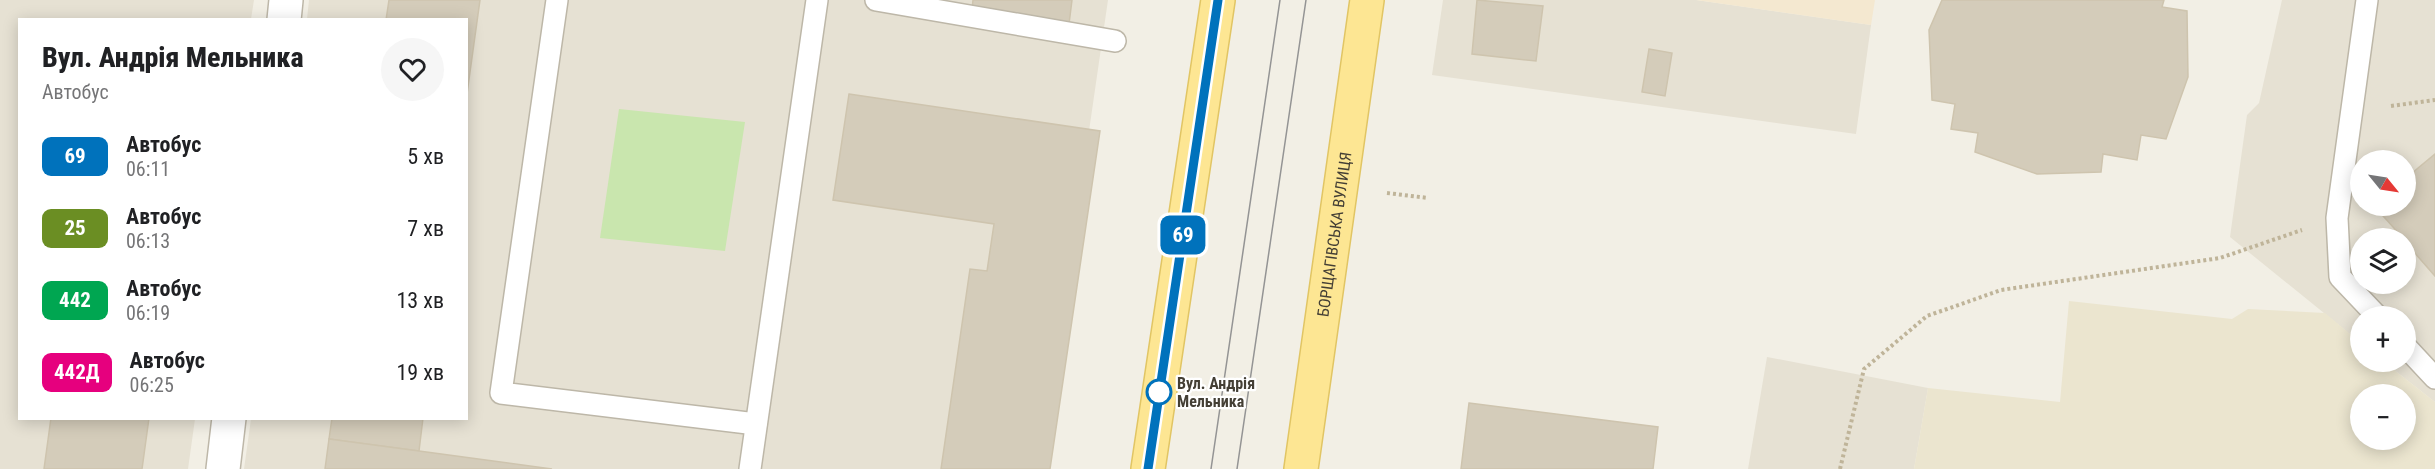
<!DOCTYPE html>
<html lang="uk">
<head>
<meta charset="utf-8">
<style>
	:root { --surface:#fff; --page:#f6f6f6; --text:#202124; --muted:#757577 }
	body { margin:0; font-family:"Roboto Condensed",sans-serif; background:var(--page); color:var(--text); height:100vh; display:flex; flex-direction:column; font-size:22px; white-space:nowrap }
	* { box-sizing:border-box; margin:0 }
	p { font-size:20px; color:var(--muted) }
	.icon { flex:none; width:33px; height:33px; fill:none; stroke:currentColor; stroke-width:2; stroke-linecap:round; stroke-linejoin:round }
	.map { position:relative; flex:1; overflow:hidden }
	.panel { position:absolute; left:18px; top:18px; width:450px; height:402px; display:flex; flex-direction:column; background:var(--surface); border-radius:0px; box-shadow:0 3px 15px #0003 }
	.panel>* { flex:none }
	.badge { padding:0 12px; border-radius:9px; font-size:21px; line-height:39px }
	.needle { width:39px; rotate:120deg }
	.tools { position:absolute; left:2350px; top:150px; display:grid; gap:12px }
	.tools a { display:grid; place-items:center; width:66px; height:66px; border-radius:50%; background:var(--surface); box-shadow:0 3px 15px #0003; font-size:30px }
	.map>.badge { position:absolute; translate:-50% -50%; box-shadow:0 0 0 3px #fff }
	.round { display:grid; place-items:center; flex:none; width:63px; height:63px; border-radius:32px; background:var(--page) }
	.summary { display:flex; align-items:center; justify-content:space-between; height:102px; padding:0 24px }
	h1 { font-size:28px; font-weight:800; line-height:45px }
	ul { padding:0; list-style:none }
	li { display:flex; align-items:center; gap:18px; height:72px; padding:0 24px }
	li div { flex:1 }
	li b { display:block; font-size:22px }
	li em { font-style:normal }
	li .badge { min-width:66px; font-weight:700; text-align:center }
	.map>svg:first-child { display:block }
	.residential { fill:#e6e1d3; fill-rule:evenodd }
	.commercial { fill:#f4e8d0 }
	.education { fill:#ebe5cf; fill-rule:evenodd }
	.green { fill:#c9e6ae }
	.building { fill:#d4ccba; stroke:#cec4ae; stroke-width:1.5 }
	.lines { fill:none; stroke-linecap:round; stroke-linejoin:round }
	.lane-casing { stroke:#bdb7a8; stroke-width:24 }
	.street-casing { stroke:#bdb7a8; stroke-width:36 }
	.primary-casing { stroke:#e1c564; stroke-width:36 }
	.path { stroke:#bfb499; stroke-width:4; stroke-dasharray:3 3; stroke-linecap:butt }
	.lane { stroke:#fff; stroke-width:21 }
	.street { stroke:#fff; stroke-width:33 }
	.primary { stroke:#fde693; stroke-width:33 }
	.tram { stroke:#949494; stroke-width:1.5 }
	.line-casing { stroke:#fff; stroke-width:14 }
	.line { stroke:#0072bc; stroke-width:9 }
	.stop-dot { fill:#fff; stroke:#0072bc; stroke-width:3 }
	.labels { text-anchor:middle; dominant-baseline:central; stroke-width:4.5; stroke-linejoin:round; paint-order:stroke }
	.street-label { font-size:16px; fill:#443f35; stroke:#fff }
	.stop-label { font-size:16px; font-weight:bold; fill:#443f35; stroke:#fff; text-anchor:start }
</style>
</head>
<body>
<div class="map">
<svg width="2435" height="469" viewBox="0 0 2435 469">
	<rect width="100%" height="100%" fill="#f2efe5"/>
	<g class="residential">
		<path d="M0 0H254L251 19 20 20V418L195 419 188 469H0Z"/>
		<path d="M309 0H1108L1040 469H244L251 419 466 418V20L307 19Z"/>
		<path d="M1443 0H1696L1871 25 1856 134 1432 75Z"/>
		<path d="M2282 0H2435V402L2384 362H2406V316H2361V343L2230 237 2247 115 2259 103ZM2361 160H2406V206H2361ZM2361 238H2406V284H2361Z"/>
		<path d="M1767 357 1928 388 1914 469H1748Z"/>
	</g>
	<path class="commercial" d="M1696 0H1875L1871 25Z"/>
	<path class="education" d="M2069 301 2232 319 2248 309 2325 313 2361 343V362H2384L2435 402V469H1914L1928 388 2060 402ZM2361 394H2406V440H2361Z"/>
	<path class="green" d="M619 109 745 122 725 251 600 238Z"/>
	<g class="building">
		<path d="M389 0H480L466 101V20H386Z"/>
		<path d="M973 0H1072L1069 24 972 10Z"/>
		<path d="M1477 0 1543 6 1536 61 1472 54Z"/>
		<path d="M1942 0H2164L2162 7 2187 11 2188 77 2166 139 2141 135 2137 160 2103 154 2101 172 2037 174 1975 152 1978 133 1951 129 1955 104 1932 100 1929 30Z"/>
		<path d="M1649 49 1672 53 1665 96 1642 92Z"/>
		<path d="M849 94 1100 131 1050 469H941L970 269 987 271 994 224 833 200Z"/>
		<path d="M2435 154V276L2406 243V238H2403L2374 206H2406V178Z"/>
		<path d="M1469 403 1658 427 1653 469H1461Z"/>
		<path d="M51 418H149L142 469H44Z"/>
		<path d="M332 418H423L419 451 329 439Z"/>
		<path d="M329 439 419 451 552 469H325Z"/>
	</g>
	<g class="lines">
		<defs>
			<g id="lane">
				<path d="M557 0 501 393 756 424"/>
				<path d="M876 0 1115 41"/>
				<path d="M2367 0 2337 218 2340 277 2377 316"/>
				<path d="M2406 347 2435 378"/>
				<path d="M750 469 817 0"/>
			</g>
			<g id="street">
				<path d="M284 20 286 0"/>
				<path d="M223 469 229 418"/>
			</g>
			<g id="primary">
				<path d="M1148 469 1218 0"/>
				<path id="s1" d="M1301 469 1367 0"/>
			</g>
		</defs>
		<use href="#lane" class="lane-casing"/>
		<use href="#street" class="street-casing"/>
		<use href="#primary" class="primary-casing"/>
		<g class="path">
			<path d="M2391 106 2435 100"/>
			<path d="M1387 193 1428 198"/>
			<path d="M1840 469 1864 369 1927 316 2001 290 2220 258 2302 230"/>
		</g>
		<use href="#lane" class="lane"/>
		<use href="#street" class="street"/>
		<use href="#primary" class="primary"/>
		<g class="tram">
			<path d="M1211 469 1280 0"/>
			<path d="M1237 469 1306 0"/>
		</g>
	</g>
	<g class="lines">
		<defs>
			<path id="line" d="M1148 469 1218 0"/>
		</defs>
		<use href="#line" class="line-casing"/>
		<use href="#line" class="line"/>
	</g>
	<circle class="stop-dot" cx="1159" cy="392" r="12"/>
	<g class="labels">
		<g class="street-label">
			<text stroke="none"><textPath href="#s1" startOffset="237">БОРЩАГІВСЬКА ВУЛИЦЯ</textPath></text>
		</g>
		<g class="stop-label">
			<text x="1177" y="383">Вул. Андрія<tspan x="1177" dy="18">Мельника</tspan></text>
		</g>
	</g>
</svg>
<div class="tools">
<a><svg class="needle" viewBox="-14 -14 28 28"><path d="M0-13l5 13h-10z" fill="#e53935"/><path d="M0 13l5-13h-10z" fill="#757577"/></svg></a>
<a><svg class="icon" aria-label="layers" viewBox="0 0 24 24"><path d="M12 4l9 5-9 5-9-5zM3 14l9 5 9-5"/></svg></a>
<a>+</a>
<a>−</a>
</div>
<b class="badge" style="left:1183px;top:235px;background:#0072bc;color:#fff">69</b>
<section class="panel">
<div class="summary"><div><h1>Вул. Андрія Мельника</h1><p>Автобус</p></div><a class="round"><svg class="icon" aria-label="heart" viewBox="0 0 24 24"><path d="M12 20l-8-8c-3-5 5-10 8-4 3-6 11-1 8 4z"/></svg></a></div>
<ul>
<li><span class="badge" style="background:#0072bc;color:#fff">69</span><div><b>Автобус</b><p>06:11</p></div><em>5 хв</em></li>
<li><span class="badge" style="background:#6b8e23;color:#fff">25</span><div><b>Автобус</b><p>06:13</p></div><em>7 хв</em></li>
<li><span class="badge" style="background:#00a651;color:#fff">442</span><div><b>Автобус</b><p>06:19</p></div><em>13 хв</em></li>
<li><span class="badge" style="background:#e6007e;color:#fff">442Д</span><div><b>Автобус</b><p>06:25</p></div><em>19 хв</em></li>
</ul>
</section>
</div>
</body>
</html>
